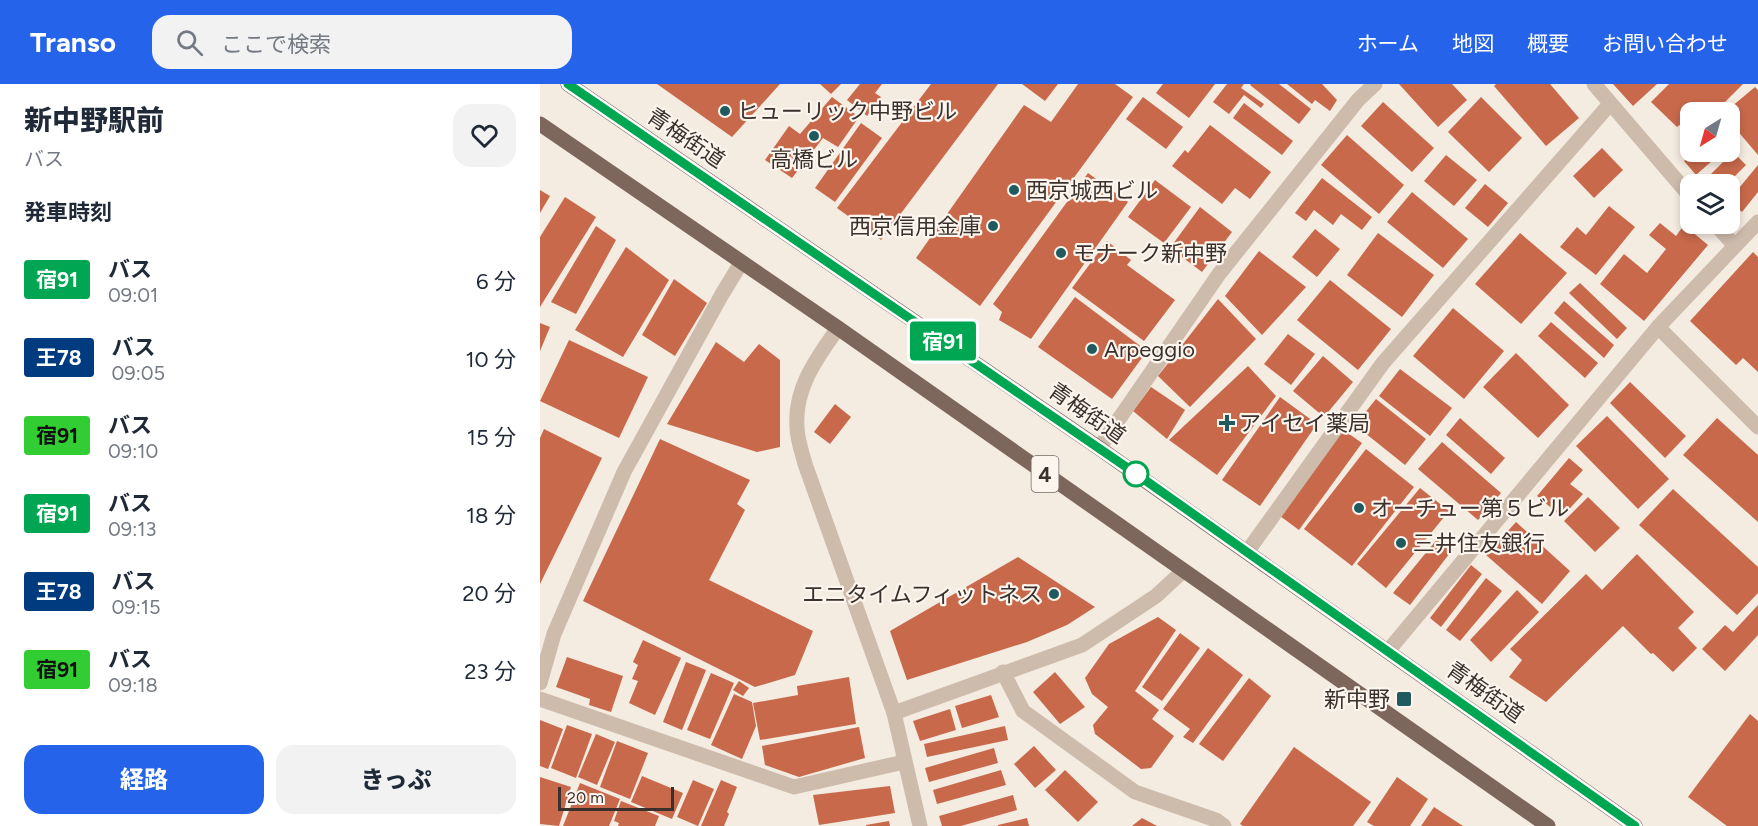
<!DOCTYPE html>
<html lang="ja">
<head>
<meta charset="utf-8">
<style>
	:root { --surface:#fff; --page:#f2f2f3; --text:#1f2937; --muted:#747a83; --accent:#2563eb }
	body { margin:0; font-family:Figtree,"Noto Sans JP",sans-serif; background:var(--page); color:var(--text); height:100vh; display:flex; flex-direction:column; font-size:22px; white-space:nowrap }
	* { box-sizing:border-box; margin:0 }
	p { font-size:20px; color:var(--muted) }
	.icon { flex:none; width:33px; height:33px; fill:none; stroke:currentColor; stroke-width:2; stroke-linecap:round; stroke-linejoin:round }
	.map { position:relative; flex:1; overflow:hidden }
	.drawer { display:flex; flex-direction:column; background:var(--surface); width:540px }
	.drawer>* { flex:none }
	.badge { padding:0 12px; border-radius:4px; font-size:21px; line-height:39px }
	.needle { width:39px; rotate:217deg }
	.controls { position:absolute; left:1140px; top:18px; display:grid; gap:12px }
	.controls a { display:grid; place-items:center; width:60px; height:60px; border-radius:12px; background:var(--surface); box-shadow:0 3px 9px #0003; font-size:30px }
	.scale { position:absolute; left:18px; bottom:15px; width:116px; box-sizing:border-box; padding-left:6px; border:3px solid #3b302b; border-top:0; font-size:16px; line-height:21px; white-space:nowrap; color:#3b302b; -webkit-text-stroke:4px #fbf5ee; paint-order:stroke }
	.map>.badge { position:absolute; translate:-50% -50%; box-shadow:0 0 0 3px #fff }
	h2 { padding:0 24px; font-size:22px; line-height:54px }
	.round { display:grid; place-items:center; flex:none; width:63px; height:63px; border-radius:18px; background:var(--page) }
	.summary { display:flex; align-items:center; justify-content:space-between; height:102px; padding:0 24px }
	h1 { font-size:28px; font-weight:800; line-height:45px }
	.button { display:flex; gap:12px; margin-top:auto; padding:12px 24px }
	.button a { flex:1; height:69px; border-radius:18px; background:var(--accent); color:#fff; font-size:24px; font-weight:800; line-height:69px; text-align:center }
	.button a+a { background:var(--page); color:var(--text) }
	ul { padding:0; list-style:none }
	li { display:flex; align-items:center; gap:18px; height:78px; padding:0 24px }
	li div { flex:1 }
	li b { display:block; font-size:22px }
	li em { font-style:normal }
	li .badge { min-width:66px; font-weight:700; text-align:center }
	header { display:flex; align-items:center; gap:36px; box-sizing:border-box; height:84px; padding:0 30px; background:var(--accent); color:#fff }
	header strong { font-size:28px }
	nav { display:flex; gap:33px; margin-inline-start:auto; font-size:21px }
	.search { width:420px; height:54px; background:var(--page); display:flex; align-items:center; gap:15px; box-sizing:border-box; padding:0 21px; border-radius:18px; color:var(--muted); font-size:22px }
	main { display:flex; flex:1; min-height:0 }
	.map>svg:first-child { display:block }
	.building { fill:#c8694b }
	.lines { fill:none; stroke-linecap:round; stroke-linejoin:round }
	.lane { stroke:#cdbbac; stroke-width:15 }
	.street { stroke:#cdbbac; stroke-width:15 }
	.primary { stroke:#7d675c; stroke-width:15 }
	.line-casing { stroke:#fff; stroke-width:14 }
	.line { stroke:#00a651; stroke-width:9 }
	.poi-dot { fill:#1f5a5e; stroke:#fbf5ee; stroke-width:2 }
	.stop-dot { fill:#fff; stroke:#00a651; stroke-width:3 }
	.labels { text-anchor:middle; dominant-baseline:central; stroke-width:4.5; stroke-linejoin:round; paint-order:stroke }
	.shield { fill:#fbf5ee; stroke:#756b66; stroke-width:1.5 }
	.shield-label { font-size:21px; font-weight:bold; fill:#3b302b }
	.poi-label { font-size:22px; fill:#3b302b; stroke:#fbf5ee; text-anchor:start }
	.street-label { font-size:22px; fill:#3b302b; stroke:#fbf5ee }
</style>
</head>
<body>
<header>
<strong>Transo</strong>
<div class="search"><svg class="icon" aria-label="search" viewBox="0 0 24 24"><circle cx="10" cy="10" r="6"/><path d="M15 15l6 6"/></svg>ここで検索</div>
<nav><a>ホーム</a><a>地図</a><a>概要</a><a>お問い合わせ</a></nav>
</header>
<main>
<section class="drawer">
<div class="summary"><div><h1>新中野駅前</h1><p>バス</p></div><a class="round"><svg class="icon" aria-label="heart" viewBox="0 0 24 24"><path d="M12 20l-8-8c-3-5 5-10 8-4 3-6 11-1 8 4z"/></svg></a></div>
<h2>発車時刻</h2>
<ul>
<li><span class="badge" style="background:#00a651;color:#fff">宿91</span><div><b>バス</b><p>09:01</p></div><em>6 分</em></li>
<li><span class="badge" style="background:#003b80;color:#fff">王78</span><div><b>バス</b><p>09:05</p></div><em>10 分</em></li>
<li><span class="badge" style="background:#32cd32;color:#111">宿91</span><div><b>バス</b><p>09:10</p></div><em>15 分</em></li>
<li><span class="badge" style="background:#00a651;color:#fff">宿91</span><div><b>バス</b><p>09:13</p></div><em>18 分</em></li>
<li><span class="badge" style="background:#003b80;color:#fff">王78</span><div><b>バス</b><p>09:15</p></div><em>20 分</em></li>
<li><span class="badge" style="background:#32cd32;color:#111">宿91</span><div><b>バス</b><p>09:18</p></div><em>23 分</em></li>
</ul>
<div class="button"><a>経路</a><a>きっぷ</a></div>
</section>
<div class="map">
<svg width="1218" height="742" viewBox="0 0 1218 742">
	<rect width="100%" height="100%" fill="#f4ebe1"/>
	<g class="building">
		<path d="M117 0H240L192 53Z"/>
		<path d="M280 0H301L291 10Z"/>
		<path d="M320 0H342L335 9 341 13 327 32 307 16Z"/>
		<path d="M391 0H458L341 156 297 124Z"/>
		<path d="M482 0H518L505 17Z"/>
		<path d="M538 0H575L593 13 440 222 376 174 484 21 511 38Z"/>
		<path d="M623 0H675L649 34 616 9Z"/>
		<path d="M687 0H704L701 4 724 20 721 24 704 11 689 30 673 18Z"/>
		<path d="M711 0H739L771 25 759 40 710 1Z"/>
		<path d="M747 0H782L797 16 790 27 775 16 772 20Z"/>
		<path d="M859 0H912L927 16 898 43Z"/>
		<path d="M956 0H1010L1039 34 1006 62 954 2Z"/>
		<path d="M1073 0H1117L1093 22Z"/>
		<path d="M1129 0H1203L1175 28H1150V49L1141 40 1137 43 1111 18Z"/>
		<path d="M1215 3 1218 6V71L1190 38V28H1185Z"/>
		<path d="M292 13 319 33 298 63 283 54 252 94 225 76 249 42 260 50Z"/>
		<path d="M603 13 643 43 626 65 586 35Z"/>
		<path d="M941 13 982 54 949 88 908 48Z"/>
		<path d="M843 18 894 64 872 88 821 42Z"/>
		<path d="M704 19 753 57 742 71 693 34Z"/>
		<path d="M321 39 342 54 295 118 275 104Z"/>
		<path d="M670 41 731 88 710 115 695 104 682 120 632 82 645 66 648 69Z"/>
		<path d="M807 51 864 101 839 130 781 81Z"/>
		<path d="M1062 64 1083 86 1054 114 1033 92Z"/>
		<path d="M1155 68H1182L1156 91 1144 77Z"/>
		<path d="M1193 68 1206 81 1187 100H1169L1165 96Z"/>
		<path d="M906 71 937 96 914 122 884 97Z"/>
		<path d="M1218 81V108L1202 128 1190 117V115Z"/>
		<path d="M548 89 588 118 491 255 459 236 462 228 453 220Z"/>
		<path d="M782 94 832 133 822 146 801 130 793 141 774 126 766 137 755 129Z"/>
		<path d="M615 96 651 123 624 159 588 133Z"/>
		<path d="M945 100 968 119 948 143 925 124Z"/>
		<path d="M0 106 10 112 0 129Z"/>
		<path d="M872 108 928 155 903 184 847 138Z"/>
		<path d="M25 113 56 133 0 223V153Z"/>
		<path d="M1069 122 1095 143 1056 191 1020 163 1037 143 1046 151Z"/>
		<path d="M660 123 692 148 662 188 630 164Z"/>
		<path d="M1120 139 1136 152 1144 141 1168 161 1104 237 1060 200 1084 170 1107 189 1126 165 1109 151Z"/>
		<path d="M56 142 76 156 36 230 11 218Z"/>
		<path d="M775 145 800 165 777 193 752 173Z"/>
		<path d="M838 149 894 191 862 233 807 191Z"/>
		<path d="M980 149 1027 189 981 240 935 200Z"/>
		<path d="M567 157 591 176 587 181 635 216 604 257 532 204Z"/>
		<path d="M86 163 129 196 83 273 35 246Z"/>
		<path d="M719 167 766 203 722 251 685 212Z"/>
		<path d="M1213 168 1218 173V288L1203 274 1196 281 1150 237Z"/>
		<path d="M134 195 167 219 135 272 102 251Z"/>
		<path d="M790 196 851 245 818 286 757 236Z"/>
		<path d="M1040 199 1087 244 1077 255 1029 209Z"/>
		<path d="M535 213 607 267 572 315 498 263Z"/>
		<path d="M678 215 716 255 650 323 618 292Z"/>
		<path d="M1024 217 1074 261 1064 274 1014 229Z"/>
		<path d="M913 224 964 267 924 315 873 272Z"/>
		<path d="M1011 238 1058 279 1045 294 998 252Z"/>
		<path d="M0 239 10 243 0 267Z"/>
		<path d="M748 250 775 270 751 301 724 280Z"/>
		<path d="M29 256 108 293 79 354 0 317Z"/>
		<path d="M176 258 204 278 219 260 240 276V363L217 368 127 340Z"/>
		<path d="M976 269 1029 321 998 354 943 303Z"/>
		<path d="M783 272 813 298 784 333 753 307Z"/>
		<path d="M708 282 736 312 677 391 629 356Z"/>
		<path d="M860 285 912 324 890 352 839 312Z"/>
		<path d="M1090 298 1146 352 1125 374 1070 319Z"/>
		<path d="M611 303 645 326 627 355 593 327Z"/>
		<path d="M740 313 777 340 720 422 682 396Z"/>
		<path d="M836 315 886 355 865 381 815 341Z"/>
		<path d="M295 320 311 333 290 360 274 348Z"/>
		<path d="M1067 332 1129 395 1098 425 1036 362Z"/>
		<path d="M920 334 965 374 951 390 906 351Z"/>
		<path d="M1177 334 1218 371V438L1143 371Z"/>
		<path d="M4 345 62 374 0 500V354Z"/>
		<path d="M802 345 822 359 759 446 740 432Z"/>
		<path d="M120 355 210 396 197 420 205 426 169 496 273 547 255 591 215 603 43 517Z"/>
		<path d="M902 358 961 409 938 436 878 385Z"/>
		<path d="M826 365 874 403 812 482 764 445Z"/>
		<path d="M1029 374 1043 386 1030 400 1043 410 1022 433 997 412Z"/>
		<path d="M880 404 909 427 846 504 817 480Z"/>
		<path d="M1133 405 1218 483V509L1197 531 1099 441Z"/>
		<path d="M1048 413 1080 444 1055 468 1024 437Z"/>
		<path d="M976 438 1030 487 1002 520 946 471Z"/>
		<path d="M898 454 913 465 870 521 853 509Z"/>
		<path d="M1097 470 1154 528 1138 544 1157 564 1133 588 1113 569 1111 570 1083 542 1006 618 969 593 982 576 970 565 1046 490 1062 506Z"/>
		<path d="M478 473 555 523 527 541 487 558 367 596 350 547Z"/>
		<path d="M931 481 942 490 901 543 890 534Z"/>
		<path d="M946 494 962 507 920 557 906 546Z"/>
		<path d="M977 506 999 528 951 578 930 556Z"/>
		<path d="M1218 521V551L1185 587 1162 565 1185 541 1193 548Z"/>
		<path d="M618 533 636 546 595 607 619 626 612 635 634 652 611 684 601 685 555 650 553 641 568 623 552 610 545 594 569 560Z"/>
		<path d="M640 549 660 564 622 617 602 603Z"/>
		<path d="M103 556 141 574 115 631 89 619 98 597 92 595 98 581 93 578Z"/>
		<path d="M668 564 703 591 653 659 643 653 650 645 623 625Z"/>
		<path d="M27 573 83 592 71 628 49 621 50 615 16 603Z"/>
		<path d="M146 578 166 586 142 646 123 638Z"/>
		<path d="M515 588 545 623 520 640 493 608Z"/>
		<path d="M171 589 194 599 170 655 147 646Z"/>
		<path d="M309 593 316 640 220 656 213 619 258 611 257 602Z"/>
		<path d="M709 594 731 612 683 677 659 660Z"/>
		<path d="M199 597 209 604 203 612 193 606Z"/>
		<path d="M194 610 212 618 216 642 202 675 171 661Z"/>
		<path d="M451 611 459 633 422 644 415 622Z"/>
		<path d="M410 625 416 646 380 657 373 637Z"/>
		<path d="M1210 630 1218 637V742H1187L1148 713Z"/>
		<path d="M0 636 23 645 8 685 0 682Z"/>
		<path d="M27 641 52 650 36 694 11 684Z"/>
		<path d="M465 642 468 656 387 673 384 660Z"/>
		<path d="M319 643 325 674 259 693 225 681 222 662Z"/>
		<path d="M56 650 75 658 57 701 38 693Z"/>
		<path d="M77 657 108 669 90 715 60 703Z"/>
		<path d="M494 662 516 686 495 704 474 680Z"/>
		<path d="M754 663 831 718 813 742H703L700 740Z"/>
		<path d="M454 664 458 679 389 698 385 684Z"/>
		<path d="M461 686 466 701 397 720 393 706Z"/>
		<path d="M525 686 558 718 538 738 505 706Z"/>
		<path d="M102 692 143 709 132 735 91 718Z"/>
		<path d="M0 693 31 703 19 742 0 740Z"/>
		<path d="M857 693 888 715 870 742H834L827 738Z"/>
		<path d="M153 696 174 705 158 742 137 733Z"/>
		<path d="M181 696 197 703 187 728 189 730 184 742H161Z"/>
		<path d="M40 699 80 715 69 742H23Z"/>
		<path d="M350 702 355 729 279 741 273 711Z"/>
		<path d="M473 711 477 726 421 742H402L399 732Z"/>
		<path d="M81 717 119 732 115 742H78L79 739 74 737Z"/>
		<path d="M894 723 923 742H881Z"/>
		<path d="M487 734 489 742H458V741Z"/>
		<path d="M602 734 617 742H592Z"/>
		<path d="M349 737 350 742H326V741Z"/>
	</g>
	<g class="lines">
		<g class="lane">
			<path d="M1054 0 1150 112"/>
			<path d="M1175 140 1195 162 1218 138"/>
			<path d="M1118 243 1218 343"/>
			<path d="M559 364 679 190 818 16 835 0"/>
			<path d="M707 468 843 279 1070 20"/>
			<path d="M848 567 1118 243 1195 162"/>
			<path d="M463 588 483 627 595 708 676 736 684 742"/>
			<path d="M0 615 254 703 364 678"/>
			<path d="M354 629 542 561 616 512 643 487"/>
		</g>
		<g class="street">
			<path d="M298 244C277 274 254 304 257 343 257 355 262 368 265 380L354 629 380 742"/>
			<path d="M0 599 14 550 84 388 181 212 201 179"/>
		</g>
		<g class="primary">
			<path d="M28 0 559 364 1095 742"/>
			<path d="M0 40 298 244 1008 742"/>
		</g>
	</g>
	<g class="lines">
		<defs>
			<path id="line" d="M28 0 595 389 1095 742"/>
		</defs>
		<use href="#line" class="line-casing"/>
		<use href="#line" class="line"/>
	</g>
	<g class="poi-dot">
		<circle cx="185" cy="27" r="6"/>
		<circle cx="274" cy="52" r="6"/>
		<circle cx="474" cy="106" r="6"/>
		<circle cx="453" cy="142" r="6"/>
		<circle cx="521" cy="169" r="6"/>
		<circle cx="552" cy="265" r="6"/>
		<path d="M684 330h6v6h6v6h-6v6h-6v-6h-6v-6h6z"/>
		<circle cx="819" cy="424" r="6"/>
		<circle cx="861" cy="459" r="6"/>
		<circle cx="514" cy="510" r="6"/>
		<rect x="856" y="607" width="16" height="16" rx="3"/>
	</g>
	<circle class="stop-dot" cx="596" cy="390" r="12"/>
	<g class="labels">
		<rect class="shield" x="491.5" y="372" width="27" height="36" rx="4.5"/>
		<g class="shield-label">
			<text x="505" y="390">4</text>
		</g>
		<g class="poi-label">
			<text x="197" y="27">ヒューリック中野ビル</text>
			<text x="274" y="75" text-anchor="middle">高橋ビル</text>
			<text x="486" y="106">西京城西ビル</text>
			<text x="441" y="142" text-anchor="end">西京信用金庫</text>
			<text x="533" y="169">モナーク新中野</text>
			<text x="564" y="265">Arpeggio</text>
			<text x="699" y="339">アイセイ薬局</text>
			<text x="831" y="424">オーチュー第５ビル</text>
			<text x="873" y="459">三井住友銀行</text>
			<text x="502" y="510" text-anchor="end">エニタイムフィットネス</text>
			<text x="850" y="615" text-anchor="end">新中野</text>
		</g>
		<g class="street-label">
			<text transform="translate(146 54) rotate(34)">青梅街道</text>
			<text transform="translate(547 329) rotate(35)">青梅街道</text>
			<text transform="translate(945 608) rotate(35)">青梅街道</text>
		</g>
	</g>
</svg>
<div class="controls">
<a><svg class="needle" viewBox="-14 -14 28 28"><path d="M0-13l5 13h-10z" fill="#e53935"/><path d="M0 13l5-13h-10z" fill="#747a83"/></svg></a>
<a><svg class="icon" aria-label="layers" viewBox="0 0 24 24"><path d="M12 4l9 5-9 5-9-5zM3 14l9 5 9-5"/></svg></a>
</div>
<div class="scale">20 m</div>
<b class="badge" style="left:403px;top:257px;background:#00a651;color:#fff">宿91</b>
</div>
</main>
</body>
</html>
